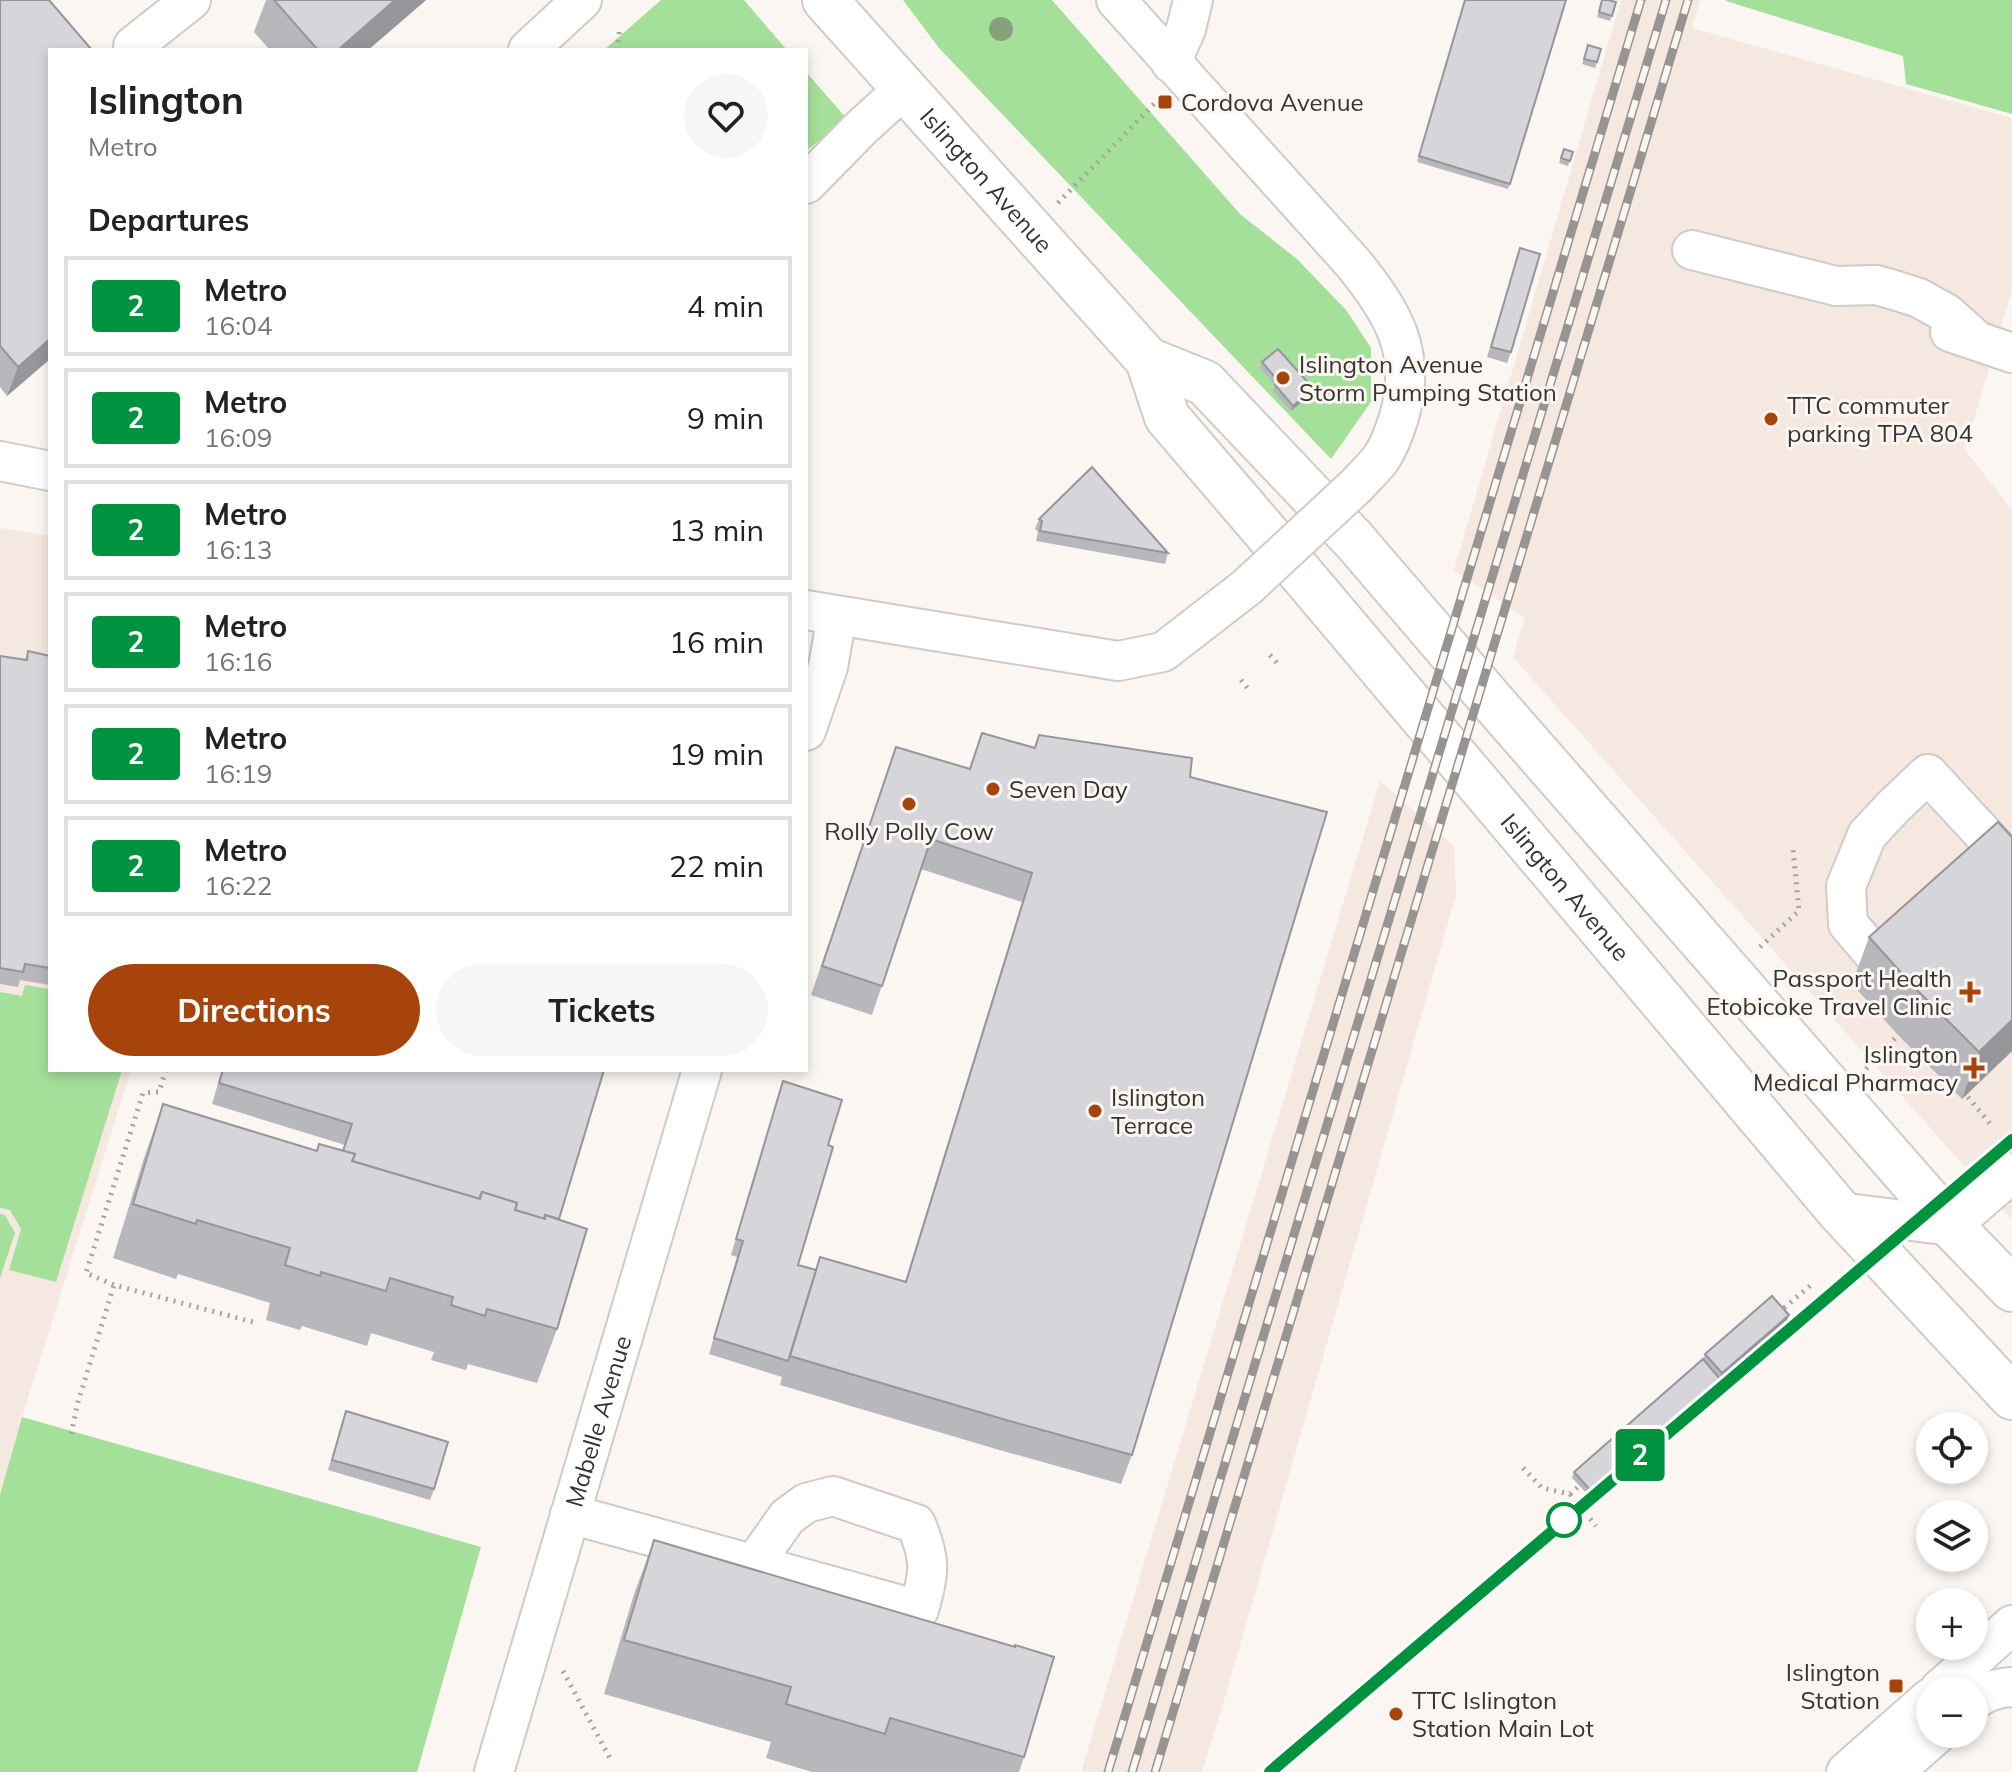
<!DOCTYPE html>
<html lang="en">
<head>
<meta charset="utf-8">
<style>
	:root { --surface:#fff; --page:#f6f6f6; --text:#222; --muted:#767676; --line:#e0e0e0; --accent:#a7440b }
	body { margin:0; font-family:Mulish,sans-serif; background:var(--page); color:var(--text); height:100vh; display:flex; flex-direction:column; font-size:30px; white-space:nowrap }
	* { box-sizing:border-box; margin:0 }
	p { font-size:26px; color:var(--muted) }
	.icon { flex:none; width:44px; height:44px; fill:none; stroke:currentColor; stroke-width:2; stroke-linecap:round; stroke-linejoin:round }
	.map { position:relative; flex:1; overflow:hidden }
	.side { position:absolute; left:48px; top:48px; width:760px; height:1024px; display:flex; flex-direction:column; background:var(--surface); border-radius:0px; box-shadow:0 4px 12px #0003 }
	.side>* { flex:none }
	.badge { padding:0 16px; border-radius:6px; font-size:28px; line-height:52px }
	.fabs { position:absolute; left:1916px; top:1412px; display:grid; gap:16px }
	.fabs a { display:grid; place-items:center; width:72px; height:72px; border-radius:50%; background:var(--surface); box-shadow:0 4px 12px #0003; font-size:40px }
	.map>.badge { position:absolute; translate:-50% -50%; box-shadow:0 0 0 4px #fff }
	h2 { padding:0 40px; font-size:30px; line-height:72px }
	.round { display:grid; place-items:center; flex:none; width:84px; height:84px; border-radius:42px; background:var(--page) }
	.headline { display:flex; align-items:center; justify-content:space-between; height:136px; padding:0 40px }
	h1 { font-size:38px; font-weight:700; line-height:60px }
	.cta { display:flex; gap:16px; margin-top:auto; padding:16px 40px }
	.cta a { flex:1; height:92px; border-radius:48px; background:var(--accent); color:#fff; font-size:32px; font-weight:700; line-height:92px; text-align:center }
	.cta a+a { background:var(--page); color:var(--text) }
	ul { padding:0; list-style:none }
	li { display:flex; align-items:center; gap:24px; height:100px; margin:0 16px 12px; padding:0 24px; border:4px solid var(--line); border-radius:0px }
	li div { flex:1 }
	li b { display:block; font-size:30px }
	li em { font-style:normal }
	li .badge { min-width:88px; font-weight:700; text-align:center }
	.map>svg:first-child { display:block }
	.built { fill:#f5e8e0 }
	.green { fill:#a5e09b }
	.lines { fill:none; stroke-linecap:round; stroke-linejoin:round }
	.minor-casing { stroke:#d0cbc7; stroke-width:42 }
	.major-casing { stroke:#d0cbc7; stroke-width:48 }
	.path { stroke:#a7a3a1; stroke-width:5; stroke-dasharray:2 6; stroke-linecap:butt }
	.minor { stroke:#fff; stroke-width:38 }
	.major { stroke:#fff; stroke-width:44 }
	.rail-casing { stroke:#979491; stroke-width:9 }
	.rail { stroke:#fbf6f2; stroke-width:6; stroke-dasharray:18; stroke-linecap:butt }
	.minor-bridge-casing { stroke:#d0cbc7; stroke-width:42; stroke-linecap:butt }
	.minor-bridge { stroke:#fff; stroke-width:38 }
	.tree { fill:#85a27b }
	.wall { fill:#b8b7bb }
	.shaded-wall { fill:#969599 }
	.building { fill:#d6d5da; stroke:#969599; stroke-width:2 }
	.line-casing { stroke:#fff; stroke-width:18 }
	.line { stroke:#00923f; stroke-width:12 }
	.poi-dot { fill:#a7440b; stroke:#fbf6f2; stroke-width:3 }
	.stop-dot { fill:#fff; stroke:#00923f; stroke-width:4 }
	.labels { text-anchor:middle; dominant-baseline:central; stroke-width:6; stroke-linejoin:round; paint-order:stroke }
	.poi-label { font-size:24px; fill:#363433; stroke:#fbf6f2; text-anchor:start }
	.street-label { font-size:24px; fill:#363433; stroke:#fbf6f2 }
</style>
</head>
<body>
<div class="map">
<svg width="2012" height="1772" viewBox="0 0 2012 1772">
	<rect width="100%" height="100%" fill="#fbf6f2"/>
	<g class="built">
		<path d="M1621 0H1700L1692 28 2012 118V290L1965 450 2012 510V1220L1513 657 1525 618 1454 570Z"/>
		<path d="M0 528 50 536V1070H131L22 1417 0 1495Z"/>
		<path d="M1380 781 1454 846 1456 895 1223 1704 1202 1772H1081Z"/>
	</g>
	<g class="green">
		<path d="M661 0H744L787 50H604Z"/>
		<path d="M903 0H1052L1240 214 1297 259 1347 311 1371 348V402L1331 459 939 48Z"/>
		<path d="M1726 0H2012V114L1906 84 1903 56 1726 1Z"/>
		<path d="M806 72 847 119 806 151Z"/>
		<path d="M25 985 50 989V1070H122L56 1282 9 1270 21 1229 10 1210 0 1208V992L22 996Z"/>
		<path d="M0 1214 5 1215 15 1233 0 1278Z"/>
		<path d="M22 1417 481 1547 417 1772H0V1495Z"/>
	</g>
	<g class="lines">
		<defs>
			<g id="minor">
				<path d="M1116 0 1353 263C1392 311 1418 352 1399 417 1395 430 1390 445 1382 457 1375 467 1365 476 1357 485"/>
				<path d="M137 50 133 46 191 0"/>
				<path d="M528 50 582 0"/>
				<path d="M1171 63 1186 29 1193 0"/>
				<path d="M806 184 861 128 904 89"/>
				<path d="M1692 250 1836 286 1876 285 1894 290 1919 298 1946 313 1975 339"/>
				<path d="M1950 332 2012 353"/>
				<path d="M0 461 50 471"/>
				<path d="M806 610 1118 661 1163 652 1247 587"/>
				<path d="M806 731 828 667 837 616"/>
				<path d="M1879 960 1848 924 1846 886 1867 835 1894 806 1928 774 2012 865"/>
				<path d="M1840 1212 1951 1226 2012 1173"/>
				<path d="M570 1514 919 1610C929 1572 932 1562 916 1524L833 1496 806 1503 787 1517 754 1564"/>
				<path d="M1939 1690 2012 1625"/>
				<path d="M1974 1701C1985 1691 1997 1688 2012 1687"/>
				<path id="s1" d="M494 1772 702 1070"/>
				<path d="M1846 1772 1930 1698"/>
				<path d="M1894 1772 1937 1734"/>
			</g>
			<g id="major">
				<path id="s2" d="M825 0 1148 360 1167 417 1293 564 1840 1212 2012 1397"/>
				<path d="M1148 360 1205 383 1354 540 1498 708 1951 1226 2012 1289"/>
			</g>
		</defs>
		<use href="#minor" class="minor-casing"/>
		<use href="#major" class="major-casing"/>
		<g class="path">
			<path d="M617 50 620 27"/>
			<path d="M1058 203 1157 101"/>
			<path d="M1270 655 1277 663"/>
			<path d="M1241 680 1249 690"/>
			<path d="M1760 947 1799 911 1793 849"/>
			<path d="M1866 1069 1898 1035"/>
			<path d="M166 1070 159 1092 143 1093 86 1273 114 1285 253 1322"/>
			<path d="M1968 1097 1991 1125"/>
			<path d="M1778 1313 1811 1285"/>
			<path d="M71 1434 78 1402 114 1285"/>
			<path d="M1523 1468 1542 1488 1570 1494 1584 1482"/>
			<path d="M1570 1494 1596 1526"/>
			<path d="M563 1671 612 1762"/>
		</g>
		<use href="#minor" class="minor"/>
		<use href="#major" class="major"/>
		<defs>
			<g id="rail">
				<path d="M1108 1772 1641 0"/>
				<path d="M1132 1772 1666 0"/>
				<path d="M1155 1772 1688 0"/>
			</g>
		</defs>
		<use href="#rail" class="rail-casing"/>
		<use href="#rail" class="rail"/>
		<defs>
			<path id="minor-bridge" d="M1247 587 1357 485"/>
		</defs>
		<use href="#minor-bridge" class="minor-bridge-casing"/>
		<use href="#minor-bridge" class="minor-bridge"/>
	</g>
	<circle class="tree" cx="1001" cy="29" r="12"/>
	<g class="wall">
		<path d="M0 0 50 359 7 396 0 387Z"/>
		<path d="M266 0H426L368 50H270L254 32Z"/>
		<path d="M1465 0H1566L1508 189 1417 162Z"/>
		<path d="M1602 0 1616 2 1610 21 1597 17Z"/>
		<path d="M1588 45 1601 49 1595 68 1582 64Z"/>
		<path d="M1564 149 1573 152 1568 166 1559 163Z"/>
		<path d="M1520 248 1511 352 1507 363 1487 357Z"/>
		<path d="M1262 362 1313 388 1311 394 1291 411 1273 391 1275 385 1260 368Z"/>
		<path d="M1039 519 1168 553 1165 564 1036 541 1038 532 1035 529Z"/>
		<path d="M28 651 50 656V985L20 980 18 987 0 984V656L25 660Z"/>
		<path d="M982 733 1034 748 1039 735 1190 777 1132 1455 1121 1484 996 1449 780 1385 782 1377 709 1354 737 1257 731 1255 783 1081 828 1145 798 1265 816 1270 820 1257 905 1282 1022 902 921 869 872 1015 811 995 896 747 969 769Z"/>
		<path d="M1869 937 2012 1051 1962 1099 1898 1035 1852 984Z"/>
		<path d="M222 1070H604L559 1219 557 1329 537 1383 468 1364 466 1370 431 1360 434 1352 371 1333 367 1346 302 1326 300 1330 266 1320 270 1303 178 1274 176 1279 113 1258 144 1158 163 1104 316 1150 343 1151 345 1145 212 1104Z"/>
		<path d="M1785 1326 1590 1497 1572 1478 1574 1472 1703 1359 1705 1354Z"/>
		<path d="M346 1411 434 1489 430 1500 328 1470Z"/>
		<path d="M654 1540 1024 1757 1019 1772H812L766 1758 771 1742 604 1694 634 1594Z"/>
	</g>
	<g class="shaded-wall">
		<path d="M395 0H426L368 50H338Z"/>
		<path d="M50 339V359L7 396 18 367Z"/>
		<path d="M1313 388 1311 394 1291 411 1293 406Z"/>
		<path d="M2012 1020V1051L1962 1099 1979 1052Z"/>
		<path d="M1789 1315 1785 1326 1590 1497 1592 1492 1720 1379 1722 1373Z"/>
	</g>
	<g class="building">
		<path d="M0 0H49L92 50H50V339L18 367 0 346Z"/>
		<path d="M274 0H395L338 50H318Z"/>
		<path d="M1465 0H1566L1510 184 1419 156Z"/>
		<path d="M1602 0H1608L1616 2 1612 16 1599 12Z"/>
		<path d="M1588 45 1601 49 1597 62 1584 59Z"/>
		<path d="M1564 149 1573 152 1570 161 1561 158Z"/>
		<path d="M1520 248 1540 254 1511 352 1491 347Z"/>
		<path d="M1278 349 1313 388 1293 406 1275 385 1279 382 1262 362Z"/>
		<path d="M1092 467 1168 553 1040 531 1042 521 1039 519Z"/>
		<path d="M28 651 50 656V968L25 964 23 972 0 968V656L27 660Z"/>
		<path d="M982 733 1035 748 1039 735 1192 758 1190 777 1327 812 1132 1455 1006 1420 790 1356 820 1257 906 1282 1032 873 931 839 882 986 822 966 896 747 970 769Z"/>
		<path d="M1998 822 2012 837V1020L1979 1052 1915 988 1869 937Z"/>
		<path d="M223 1070H604L559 1219 545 1215 544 1219 515 1210 517 1203 482 1192 479 1199 352 1161 355 1154 343 1151 352 1124 219 1083Z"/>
		<path d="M783 1081 842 1100 828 1145 833 1147 798 1265 816 1270 788 1361 714 1338 743 1241 736 1239Z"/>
		<path d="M163 1104 317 1151 319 1144 355 1154 352 1161 480 1199 482 1192 517 1203 515 1210 545 1219V1215L587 1229 557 1329 487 1309 485 1316 451 1305 453 1297 390 1278 386 1291 321 1272 320 1276 285 1265 290 1248 197 1220 196 1224 133 1204Z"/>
		<path d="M1772 1296 1789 1315 1722 1373 1705 1354Z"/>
		<path d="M1703 1359 1720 1379 1592 1492 1574 1472Z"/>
		<path d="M346 1411 448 1442 434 1489 332 1460Z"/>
		<path d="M654 1540 1015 1647V1645L1054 1657 1024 1757 890 1718 885 1734 786 1704 791 1687 624 1640Z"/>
	</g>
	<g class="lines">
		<defs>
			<path id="line" d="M1270 1772 2012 1140"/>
		</defs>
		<use href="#line" class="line-casing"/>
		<use href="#line" class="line"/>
	</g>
	<g class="poi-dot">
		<rect x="1157" y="94" width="16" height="16" rx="4"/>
		<circle cx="1283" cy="378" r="8"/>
		<circle cx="1771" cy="419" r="8"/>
		<circle cx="993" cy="789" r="8"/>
		<circle cx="909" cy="804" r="8"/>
		<path d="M1966 980h8v8h8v8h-8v8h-8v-8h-8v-8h8z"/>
		<path d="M1970 1056h8v8h8v8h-8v8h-8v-8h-8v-8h8z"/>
		<circle cx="1095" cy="1111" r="8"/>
		<rect x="1888" y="1678" width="16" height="16" rx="4"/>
		<circle cx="1396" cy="1714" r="8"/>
	</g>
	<circle class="stop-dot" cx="1564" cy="1520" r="16"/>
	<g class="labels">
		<g class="poi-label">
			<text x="1181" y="102">Cordova Avenue</text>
			<text x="1299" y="364">Islington Avenue<tspan x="1299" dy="28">Storm Pumping Station</tspan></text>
			<text x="1787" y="405">TTC commuter<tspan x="1787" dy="28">parking TPA 804</tspan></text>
			<text x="1009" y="789">Seven Day</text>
			<text x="909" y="831" text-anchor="middle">Rolly Polly Cow</text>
			<text x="1952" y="978" text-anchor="end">Passport Health<tspan x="1952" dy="28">Etobicoke Travel Clinic</tspan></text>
			<text x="1958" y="1054" text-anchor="end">Islington<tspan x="1958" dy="28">Medical Pharmacy</tspan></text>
			<text x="1111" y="1097">Islington<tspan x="1111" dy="28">Terrace</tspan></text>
			<text x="1880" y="1672" text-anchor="end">Islington<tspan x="1880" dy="28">Station</tspan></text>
			<text x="1412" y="1700">TTC Islington<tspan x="1412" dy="28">Station Main Lot</tspan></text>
		</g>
		<g class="street-label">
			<text stroke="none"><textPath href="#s2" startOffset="242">Islington Avenue</textPath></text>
			<text stroke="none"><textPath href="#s2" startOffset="1160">Islington Avenue</textPath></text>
			<text stroke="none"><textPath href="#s1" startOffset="366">Mabelle Avenue</textPath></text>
		</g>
	</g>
</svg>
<div class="fabs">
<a><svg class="icon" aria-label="locate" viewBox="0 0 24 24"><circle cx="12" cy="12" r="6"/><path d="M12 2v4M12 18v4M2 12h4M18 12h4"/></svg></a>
<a><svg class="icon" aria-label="layers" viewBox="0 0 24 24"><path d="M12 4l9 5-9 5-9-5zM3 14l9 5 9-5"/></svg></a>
<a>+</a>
<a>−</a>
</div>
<b class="badge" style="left:1640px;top:1455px;background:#00923f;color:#fff">2</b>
<section class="side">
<div class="headline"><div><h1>Islington</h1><p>Metro</p></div><a class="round"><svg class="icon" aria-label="heart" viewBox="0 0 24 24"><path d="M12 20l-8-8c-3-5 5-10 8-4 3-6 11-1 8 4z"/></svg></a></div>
<h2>Departures</h2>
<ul>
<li><span class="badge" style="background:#00923f;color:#fff">2</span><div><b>Metro</b><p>16:04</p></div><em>4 min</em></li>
<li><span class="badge" style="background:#00923f;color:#fff">2</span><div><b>Metro</b><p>16:09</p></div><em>9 min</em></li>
<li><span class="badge" style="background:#00923f;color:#fff">2</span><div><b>Metro</b><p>16:13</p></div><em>13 min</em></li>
<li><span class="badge" style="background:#00923f;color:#fff">2</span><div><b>Metro</b><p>16:16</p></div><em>16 min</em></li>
<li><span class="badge" style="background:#00923f;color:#fff">2</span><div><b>Metro</b><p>16:19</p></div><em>19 min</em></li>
<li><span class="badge" style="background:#00923f;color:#fff">2</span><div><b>Metro</b><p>16:22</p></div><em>22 min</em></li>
</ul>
<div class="cta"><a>Directions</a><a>Tickets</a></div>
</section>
</div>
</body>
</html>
